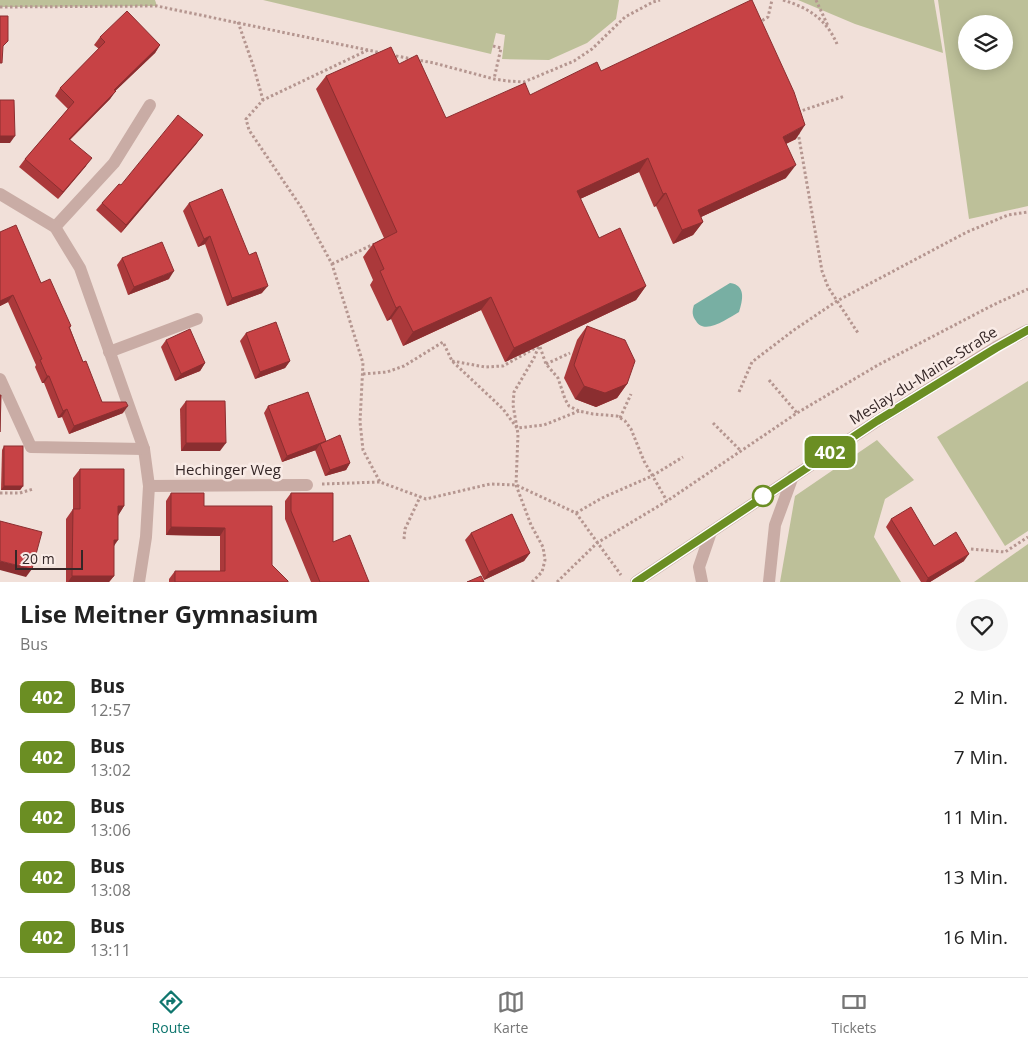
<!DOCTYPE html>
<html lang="de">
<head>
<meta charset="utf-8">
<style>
	:root { --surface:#fff; --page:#f6f6f6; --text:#222; --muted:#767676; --line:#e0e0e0; --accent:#0f766e }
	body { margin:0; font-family:"Open Sans",sans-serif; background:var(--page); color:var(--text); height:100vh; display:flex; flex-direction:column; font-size:19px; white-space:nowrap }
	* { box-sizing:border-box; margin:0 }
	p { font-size:16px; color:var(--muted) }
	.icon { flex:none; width:28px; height:28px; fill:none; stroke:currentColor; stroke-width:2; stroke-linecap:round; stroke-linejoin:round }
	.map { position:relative; height:582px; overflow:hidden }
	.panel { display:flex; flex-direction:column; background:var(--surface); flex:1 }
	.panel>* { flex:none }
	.badge { padding:0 10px; border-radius:8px; font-size:18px; line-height:32px }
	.tools { position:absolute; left:958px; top:15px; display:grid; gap:10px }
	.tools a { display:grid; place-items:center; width:55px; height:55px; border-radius:50%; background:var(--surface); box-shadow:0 2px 12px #0003; font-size:25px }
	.scale { position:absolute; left:15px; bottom:12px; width:68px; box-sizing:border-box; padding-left:5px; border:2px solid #352727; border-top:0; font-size:14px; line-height:18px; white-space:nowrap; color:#352727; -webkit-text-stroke:4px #f9ebe6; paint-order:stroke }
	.map>.badge { position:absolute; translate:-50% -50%; box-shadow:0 0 0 2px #fff }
	.round { display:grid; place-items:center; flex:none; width:52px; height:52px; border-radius:26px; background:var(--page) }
	.summary { display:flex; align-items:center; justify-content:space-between; height:85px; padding:0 20px }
	h1 { font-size:24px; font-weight:700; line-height:38px }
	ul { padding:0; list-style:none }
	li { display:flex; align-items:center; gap:15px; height:60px; padding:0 20px }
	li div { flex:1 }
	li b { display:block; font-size:19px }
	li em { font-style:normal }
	li .badge { min-width:55px; font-weight:700; text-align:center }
	.tab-bar { display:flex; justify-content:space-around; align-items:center; height:70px; border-top:1px solid var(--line); background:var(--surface); font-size:14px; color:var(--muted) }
	.tab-bar a { display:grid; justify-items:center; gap:2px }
	.tab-bar .on { color:var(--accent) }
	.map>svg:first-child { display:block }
	.green { fill:#bdc099; fill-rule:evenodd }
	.water { fill:#78afa3 }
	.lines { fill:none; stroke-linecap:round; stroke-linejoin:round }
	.path { stroke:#b59690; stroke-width:3; stroke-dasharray:2.5 2.5; stroke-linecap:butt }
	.service { stroke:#c9aca5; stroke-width:12 }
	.minor { stroke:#c9aca5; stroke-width:12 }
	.wall { fill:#ab393b }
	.shaded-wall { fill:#8b2e30 }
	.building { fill:#c74245; stroke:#8b2e30 }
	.line-casing { stroke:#fff; stroke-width:11 }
	.line { stroke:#6b8e23; stroke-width:8 }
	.stop-dot { fill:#fff; stroke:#6b8e23; stroke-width:2.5 }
	.labels { text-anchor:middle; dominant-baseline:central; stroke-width:5; stroke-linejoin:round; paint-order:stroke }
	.street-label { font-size:15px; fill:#352727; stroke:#f9ebe6 }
</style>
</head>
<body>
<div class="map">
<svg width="1028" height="582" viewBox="0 0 1028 582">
	<rect width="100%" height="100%" fill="#f1e0d9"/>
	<g class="green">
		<path d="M0 0H155L157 6 11 7H0Z"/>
		<path d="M263 0H619L616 19 587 43 549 60 502 59 505 35 496 33 491 54Z"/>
		<path d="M798 0H934L943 53 855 24Z"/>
		<path d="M938 0H1028V206L969 219ZM966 24H1004V61H966Z"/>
		<path d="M1028 381V531L1005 546 937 437Z"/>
		<path d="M877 440 914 480 885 499 874 537 901 582H780L795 496Z"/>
		<path d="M1028 544V582H974Z"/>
	</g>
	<path class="water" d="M730 283C746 285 743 300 739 312 728 318 705 336 696 321 692 316 692 311 694 305Z"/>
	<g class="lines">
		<g class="path">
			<path d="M783 0C809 8 826 19 837 44"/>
			<path d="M816 0 828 26"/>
			<path d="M0 7 157 6 382 53"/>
			<path d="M238 22 254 68 263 100"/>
			<path d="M758 23 768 17 772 0"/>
			<path d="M493 46 501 48 494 79"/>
			<path d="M368 50 263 100 246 119 249 130 301 207 332 264 363 363 360 422 363 450 380 482 426 499 490 484 516 485 576 513 621 575"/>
			<path d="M391 55 434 63 494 79 508 81 524 82 574 61 592 49 625 17 653 2 660 0"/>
			<path d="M798 112 845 96"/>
			<path d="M798 132 822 271 828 287 858 333"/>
			<path d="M332 264 374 244"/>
			<path d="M540 347 546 364 558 378 565 399 569 406 579 411 593 414 617 416 625 421 631 429 644 461 667 501"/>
			<path d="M452 361 485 367 503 366 539 346"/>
			<path d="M546 364 570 353"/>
			<path d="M363 374 387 372 404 366 443 342 452 361 503 409 517 428 544 425 579 411"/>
			<path d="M769 380 797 413"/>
			<path d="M739 392 752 362 794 330 837 301 967 232 1008 215 1028 212"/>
			<path d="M620 418 631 394"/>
			<path d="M713 423 741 451"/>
			<path d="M322 484 380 482"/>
			<path d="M0 493H20L33 489"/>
			<path d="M576 513 602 498 652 476 683 457"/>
			<path d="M404 539 405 529 420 497"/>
			<path d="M971 549 1005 552 1028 537"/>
			<path d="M532 582 542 572 545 560 543 547 531 525 516 485 518 434 513 405 514 392 534 358 539 346"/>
			<path d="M557 582 597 543 667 501 797 413 878 365 993 305 1028 289"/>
		</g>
		<g class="service">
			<path d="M55 227 114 163 150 105"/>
			<path d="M702 582 699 567 711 532"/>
			<path d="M769 582 775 525 793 476"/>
		</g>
		<g class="minor">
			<path d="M0 194 55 227 80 268 144 449 149 486 146 537 139 582"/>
			<path d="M109 352 197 319"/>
			<path d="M0 379 31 447 144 449"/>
			<path d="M149 486 307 485"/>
			<path d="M636 582 877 421 996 347 1028 330"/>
		</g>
	</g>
	<g class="wall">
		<path d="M100 37 160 45 155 53 115 91 110 99 70 140 86 166 58 199 19 167 25 159 68 109 55 96 60 88 99 49 94 45Z"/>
		<path d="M399 64 446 118 530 95 601 71 796 139 786 144V178L701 217 703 222 693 235 673 244 656 206 654 207 639 172 580 199 599 238 646 286 636 300 505 362 481 310 403 346 391 319 387 321 370 285 373 280 363 257 373 244 384 238 316 89 326 76Z"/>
		<path d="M197 143 121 233 96 210 102 203 121 185Z"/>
		<path d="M189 203 262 293 227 306 205 244 198 247 183 211Z"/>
		<path d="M0 232 41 283 71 326 70 328 83 362 102 402 123 413 69 434 62 417 58 418 44 383H42L35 367 36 365 8 302 0 306Z"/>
		<path d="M122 258 169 279 128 295 117 265Z"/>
		<path d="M587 326 627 384 617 398 596 407 575 399 564 378 577 340Z"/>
		<path d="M246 333 290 361 285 368 255 379 240 341Z"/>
		<path d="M166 340 205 363 200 371 175 381 161 347Z"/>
		<path d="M186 401 220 451H181L180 409Z"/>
		<path d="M268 406 326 441 350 463 346 470 325 476 315 450H316L282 462 264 413Z"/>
		<path d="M4 446 23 486 20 490H1L2 450Z"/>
		<path d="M80 469 124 506 118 515 114 546V576L109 582H66V519L73 509V478Z"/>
		<path d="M171 493 204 506 272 565 288 582H169V579L175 571H220V536L166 535V501Z"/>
		<path d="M291 493 333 542 369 582H311L285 519V501Z"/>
		<path d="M891 519 934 546 964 561 930 582H921L886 527Z"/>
		<path d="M471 533 530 553 524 561 484 580 465 540Z"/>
	</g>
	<g class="shaded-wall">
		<path d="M160 45 155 53 109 97 114 90Z"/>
		<path d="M116 91 110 99 63 146 69 139Z"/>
		<path d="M805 125 796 139 773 150 783 137Z"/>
		<path d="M203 135 197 143 121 233 126 225Z"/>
		<path d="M0 136H15L10 143H0Z"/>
		<path d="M92 158 86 166 58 199 63 192Z"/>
		<path d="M648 158 639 172 567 205 577 191Z"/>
		<path d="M796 165 786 178 688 223 698 210Z"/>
		<path d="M666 193 656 206 654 207 663 194Z"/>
		<path d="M703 222 693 235 673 244 682 230Z"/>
		<path d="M210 236 205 244 198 247 204 239Z"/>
		<path d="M174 271 169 279 128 295 134 287Z"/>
		<path d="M268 286 262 293 227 306 232 298Z"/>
		<path d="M646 286 636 300 505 362 514 348Z"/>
		<path d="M13 295 8 302 0 306V301Z"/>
		<path d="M491 297 481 310 403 346 413 332Z"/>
		<path d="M400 306 391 319 387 321 396 308Z"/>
		<path d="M290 361 285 368 255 379 260 372Z"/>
		<path d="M205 363 200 371 175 381 181 374Z"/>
		<path d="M47 376H49L44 383H42Z"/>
		<path d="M627 384 617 398 596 407 575 399 584 386Z"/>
		<path d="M128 406 123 413 69 434 74 426Z"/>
		<path d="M67 409 62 417 58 418 63 411Z"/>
		<path d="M326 441 320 444 316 450 282 462 287 456Z"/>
		<path d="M186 443H226L220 451H181Z"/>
		<path d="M350 463 346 470 325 476 330 470Z"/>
		<path d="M4 486H23L20 490H1Z"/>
		<path d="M118 506H124L118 516Z"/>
		<path d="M171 527 225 528 220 536 166 535Z"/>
		<path d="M114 540H118L112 549Z"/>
		<path d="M530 553 524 561 484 580 489 572Z"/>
		<path d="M969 554 964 561 930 582H926L928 578Z"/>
		<path d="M0 561 32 569 26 577 0 570Z"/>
		<path d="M72 576H114L109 582H68Z"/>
	</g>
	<g class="building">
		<path d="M751 0H752L794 92 805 125 783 137 796 165 698 210 703 222 682 230 666 193 663 194 648 158 577 191 599 238 620 228 646 286 514 348 491 297 413 332 400 306 396 308 380 271 384 269 373 244 397 232 326 76 391 47 399 64 417 55 446 118 525 83 530 95 597 62 601 71Z"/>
		<path d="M127 11 160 45 114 90 116 91 69 139 92 158 63 192 25 159 74 102 60 88 105 42 100 37Z"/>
		<path d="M0 16H8V41L3 46 2 63H0Z"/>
		<path d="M0 100H14L15 136H0Z"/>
		<path d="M178 115 203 135 126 225 102 203 119 184 121 185Z"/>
		<path d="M222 189 249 255 256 252 268 286 232 298 210 236 204 239 189 203Z"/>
		<path d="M16 225 41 283 50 279 71 326 69 327 83 362 86 361 102 402H126L128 406 74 426 67 409 63 411 49 376H47L40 360 42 359 13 295 0 301V232Z"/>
		<path d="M162 242 174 271 134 287 122 258Z"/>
		<path d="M276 322 290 361 260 372 246 333Z"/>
		<path d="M587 326 625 340 635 361 627 384 605 393 584 386 574 365Z"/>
		<path d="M190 329 205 363 181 374 166 340Z"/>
		<path d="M308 392 326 441 287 456 268 406Z"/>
		<path d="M0 395H1L0 432Z"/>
		<path d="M186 401H225L226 443H186Z"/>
		<path d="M340 435 350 463 330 470 320 444Z"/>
		<rect x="4" y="446" width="19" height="40"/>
		<path d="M80 469H124V506H118V540H114V576H72L73 509H80Z"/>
		<path d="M171 493H204V506H272V565L288 581V582H175V571H225V528L171 527Z"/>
		<path d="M291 493H333V542L350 535 369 582H320L291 511Z"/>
		<path d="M911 507 934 546 956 532 969 554 928 578 891 519Z"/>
		<path d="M512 514 530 553 489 572 471 533Z"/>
		<path d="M0 521 42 532 32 569 0 561Z"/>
		<path d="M481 576 484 582H467Z"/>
	</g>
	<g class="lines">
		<defs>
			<path id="line" d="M636 582 877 421 996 348 1028 330"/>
		</defs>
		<use href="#line" class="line-casing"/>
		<use href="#line" class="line"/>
	</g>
	<circle class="stop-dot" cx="763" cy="496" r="10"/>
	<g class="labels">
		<g class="street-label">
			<text transform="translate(923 375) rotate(-32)">Meslay-du-Maine-Straße</text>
			<text x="228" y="469">Hechinger Weg</text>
		</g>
	</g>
</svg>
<div class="tools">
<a><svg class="icon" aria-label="layers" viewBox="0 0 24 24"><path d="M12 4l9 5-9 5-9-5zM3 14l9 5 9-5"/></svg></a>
</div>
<div class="scale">20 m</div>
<b class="badge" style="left:830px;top:452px;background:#6b8e23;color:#fff">402</b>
</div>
<section class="panel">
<div class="summary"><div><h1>Lise Meitner Gymnasium</h1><p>Bus</p></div><a class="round"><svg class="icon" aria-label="heart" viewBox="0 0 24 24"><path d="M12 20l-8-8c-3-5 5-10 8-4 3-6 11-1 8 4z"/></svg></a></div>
<ul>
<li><span class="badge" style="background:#6b8e23;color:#fff">402</span><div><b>Bus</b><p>12:57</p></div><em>2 Min.</em></li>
<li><span class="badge" style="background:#6b8e23;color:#fff">402</span><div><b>Bus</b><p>13:02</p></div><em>7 Min.</em></li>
<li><span class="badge" style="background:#6b8e23;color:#fff">402</span><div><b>Bus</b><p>13:06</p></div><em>11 Min.</em></li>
<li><span class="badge" style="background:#6b8e23;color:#fff">402</span><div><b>Bus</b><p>13:08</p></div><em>13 Min.</em></li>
<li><span class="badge" style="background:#6b8e23;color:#fff">402</span><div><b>Bus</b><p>13:11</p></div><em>16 Min.</em></li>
</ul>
</section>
<nav class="tab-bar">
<a class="on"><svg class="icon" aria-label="directions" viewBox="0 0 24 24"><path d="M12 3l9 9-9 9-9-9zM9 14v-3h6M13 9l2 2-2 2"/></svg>Route</a>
<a><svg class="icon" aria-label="map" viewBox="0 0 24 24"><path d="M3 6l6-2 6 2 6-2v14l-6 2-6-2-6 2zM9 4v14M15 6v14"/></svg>Karte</a>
<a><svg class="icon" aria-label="tickets" viewBox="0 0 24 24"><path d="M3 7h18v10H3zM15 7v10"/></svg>Tickets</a>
</nav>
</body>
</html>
